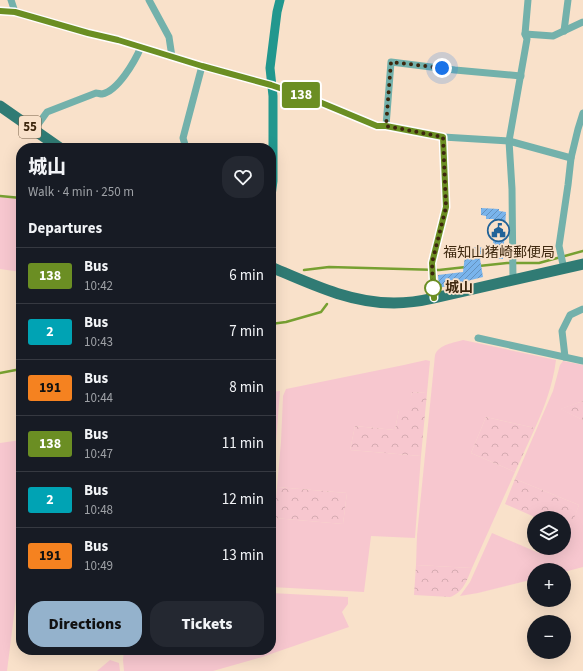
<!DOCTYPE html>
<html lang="en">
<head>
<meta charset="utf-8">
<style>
	:root { --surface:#171b24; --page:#242831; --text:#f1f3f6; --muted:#9ea1a6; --line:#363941; --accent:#94b2cc }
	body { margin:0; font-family:"Source Sans 3","Noto Sans JP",sans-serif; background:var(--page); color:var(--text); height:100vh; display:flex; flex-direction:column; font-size:15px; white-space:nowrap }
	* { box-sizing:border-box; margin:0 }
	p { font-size:13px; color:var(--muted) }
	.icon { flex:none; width:22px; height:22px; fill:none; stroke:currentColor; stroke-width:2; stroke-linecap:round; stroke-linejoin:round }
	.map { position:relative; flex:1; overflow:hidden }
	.panel { position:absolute; left:16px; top:143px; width:260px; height:512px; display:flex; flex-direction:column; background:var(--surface); border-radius:16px; box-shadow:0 4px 16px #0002 }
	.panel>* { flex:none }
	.badge { padding:0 8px; border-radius:3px; font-size:14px; line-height:26px }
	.buttons { position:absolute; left:527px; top:511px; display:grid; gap:8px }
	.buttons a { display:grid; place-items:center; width:44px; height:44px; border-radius:50%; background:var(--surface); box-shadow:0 4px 16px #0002; font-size:20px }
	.you { position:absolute; width:20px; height:20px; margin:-10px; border:3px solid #fff; border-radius:50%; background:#1a73e8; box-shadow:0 0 0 6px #1a73e833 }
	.map>.badge { position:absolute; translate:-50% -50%; box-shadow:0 0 0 2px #fff }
	h2 { padding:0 12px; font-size:15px; line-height:36px }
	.round { display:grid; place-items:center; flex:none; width:42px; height:42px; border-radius:16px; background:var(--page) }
	.overview { display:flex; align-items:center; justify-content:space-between; height:68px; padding:0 12px }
	h1 { font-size:19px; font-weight:800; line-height:30px }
	.button { display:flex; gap:8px; margin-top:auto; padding:8px 12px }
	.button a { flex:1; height:46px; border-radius:16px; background:var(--accent); color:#111; font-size:16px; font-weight:800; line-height:46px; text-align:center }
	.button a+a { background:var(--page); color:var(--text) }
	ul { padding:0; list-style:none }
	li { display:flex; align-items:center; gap:12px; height:56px; padding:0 12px; border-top:1px solid var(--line) }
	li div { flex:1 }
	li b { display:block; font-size:15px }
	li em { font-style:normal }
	li .badge { min-width:44px; font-weight:700; text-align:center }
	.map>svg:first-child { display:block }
	.grass { fill:#f7c7cf }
	.forest { fill:url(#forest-crowns) }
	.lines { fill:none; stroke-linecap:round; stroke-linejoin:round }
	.stream { stroke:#77a031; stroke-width:2.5 }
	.building { fill:url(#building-hatch) }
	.street { stroke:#73b1ab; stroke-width:7 }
	.secondary { stroke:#22978e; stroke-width:9 }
	.primary { stroke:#307b74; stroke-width:11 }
	.line-casing { stroke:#fff; stroke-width:9 }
	.line { stroke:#6b8e23; stroke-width:6 }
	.walk { stroke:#3d270e; stroke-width:4; stroke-dasharray:0 7.2 }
	.stop-dot { fill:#fff; stroke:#6b8e23; stroke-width:2 }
	.labels { text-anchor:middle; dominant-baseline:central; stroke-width:3.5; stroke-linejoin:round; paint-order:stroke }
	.shield { fill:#f9e1ca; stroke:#755f46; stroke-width:1 }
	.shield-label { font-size:13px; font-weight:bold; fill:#3d270e }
	.poi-label { font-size:14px; fill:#3d270e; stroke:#f9e1ca }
	.stop-label { font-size:14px; font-weight:bold; fill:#3d270e; stroke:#f9e1ca; text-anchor:start }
</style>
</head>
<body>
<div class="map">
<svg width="583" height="671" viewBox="0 0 583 671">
	<defs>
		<pattern id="forest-crowns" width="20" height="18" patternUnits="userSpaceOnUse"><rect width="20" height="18" fill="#f7c7cf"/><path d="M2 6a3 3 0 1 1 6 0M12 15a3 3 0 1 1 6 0" fill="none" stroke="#d5abb1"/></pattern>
		<pattern id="building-hatch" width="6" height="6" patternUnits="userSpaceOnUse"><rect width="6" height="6" fill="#79b4ec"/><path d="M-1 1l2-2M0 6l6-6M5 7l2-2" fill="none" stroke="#6492be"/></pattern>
	</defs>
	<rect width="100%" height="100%" fill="#f9e1ca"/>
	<g class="grass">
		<path d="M0 197 21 198V272L0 269Z"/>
		<path d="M463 340 556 360C553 384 545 406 535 428L486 417 471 453 515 472 472 568 416 565 417 535 435 355C439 344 454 343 463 340Z"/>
		<path d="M426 360 430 361 427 393 412 392 409 410 399 409 395 430 355 426 350 450 421 456 415 538 371 536 364 592 271 587V548L274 518 343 524 347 493 277 487 281 442 283 396 286 389 404 365Z"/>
		<path d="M563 361 583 365V401L561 409 583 420V567L564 572V570H534V579L478 593 460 596 470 582 492 533 539 553 542 548H553L560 551 562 548H564V542L579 505 515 479 553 391 560 365Z"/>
		<path d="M280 391 271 505V392Z"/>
		<path d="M21 440V559L7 671H0V443Z"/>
		<path d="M271 593 348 597V604L342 612 349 627 262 657 213 671H124L123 660 124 650H271Z"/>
		<path d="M110 660 119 663 120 671H97Z"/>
	</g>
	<g class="forest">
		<path d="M412 392 427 393 421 456 350 450 355 426 395 430 399 409H408Z"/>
		<path d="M583 401V420L560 409Z"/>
		<path d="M486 417 535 428 515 472 471 453Z"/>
		<path d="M515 479 579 505 569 532 564 530V518H537L505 504Z"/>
		<path d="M277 487 347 493 343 524 274 518Z"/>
		<path d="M416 565 472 568C467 580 463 593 450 597L414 595Z"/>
	</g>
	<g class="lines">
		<g class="stream">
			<path d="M0 196 21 198"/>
			<path d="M479 266 507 263H539L583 251"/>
			<path d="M304 270 329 267 439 270 466 267"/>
			<path d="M271 324 286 322 321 312 327 304"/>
			<path d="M0 373 21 369"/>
		</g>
	</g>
	<path class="building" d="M481 208 499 209V211L506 212 503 259H480L483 277 439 288 438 275 463 272 465 255 472 256V247L493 248 494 219H486V216L481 215Z"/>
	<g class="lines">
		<g class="street">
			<path d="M11 0 15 12"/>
			<path d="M149 0 169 37 172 57"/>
			<path d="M0 11 15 12 88 33 118 40 202 66 271 85 317 101 377 126H386L443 137 509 141 571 158"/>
			<path d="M564 31 568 0"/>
			<path d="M525 34 553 36 583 22"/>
			<path d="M386 126 391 62 455 70 521 76"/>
			<path d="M34 130 47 112 96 93C98 93 100 94 102 94 118 91 135 61 141 47"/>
			<path d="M186 148 183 138 202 66"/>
			<path d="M564 269 559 246 568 185 571 158 578 129 583 113"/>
			<path d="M513 281 512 189 509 141 527 39 525 34 528 0"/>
			<path d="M434 298 432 263 446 207 443 137"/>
			<path d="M478 338 583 361"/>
			<path d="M565 357 562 331 570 315 583 309"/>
		</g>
		<path class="secondary" d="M271 196 273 181V96L270 68 277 12 280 0"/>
		<g class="primary">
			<path d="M0 106 60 148"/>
			<path d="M271 267C311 284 350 303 394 303 408 303 421 301 434 298L583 264"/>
		</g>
	</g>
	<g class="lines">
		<defs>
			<path id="line" d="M0 11 15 12 88 33 118 40 202 66 271 85 317 101 377 126H386L443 137 446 207 432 263 434 298"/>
		</defs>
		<use href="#line" class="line-casing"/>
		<use href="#line" class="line"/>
		<path class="walk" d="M433 288 432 263 446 207 443 137 386 126 391 62 442 68"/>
	</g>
	<defs>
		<symbol id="civic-ring" viewBox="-11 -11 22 22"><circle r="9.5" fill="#f9e1ca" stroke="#226398" stroke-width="1.5"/><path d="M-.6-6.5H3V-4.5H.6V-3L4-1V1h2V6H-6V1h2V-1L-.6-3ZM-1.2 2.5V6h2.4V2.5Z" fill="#226398"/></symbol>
	</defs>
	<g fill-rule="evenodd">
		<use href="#civic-ring" x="486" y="218" width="25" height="25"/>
	</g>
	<circle class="stop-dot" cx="433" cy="288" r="8"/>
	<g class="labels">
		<rect class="shield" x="19" y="116" width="22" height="22" rx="3"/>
		<g class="shield-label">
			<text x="30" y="127">55</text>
		</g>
		<g class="poi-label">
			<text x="499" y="253">福知山猪崎郵便局</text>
		</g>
		<g class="stop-label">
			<text x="445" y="288">城山</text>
		</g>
	</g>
</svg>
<div class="buttons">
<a><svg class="icon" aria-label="layers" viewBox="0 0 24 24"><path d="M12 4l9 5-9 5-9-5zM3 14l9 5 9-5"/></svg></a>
<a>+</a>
<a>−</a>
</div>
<div class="you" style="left:442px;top:68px"></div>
<b class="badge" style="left:301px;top:95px;background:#6b8e23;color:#fff">138</b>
<section class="panel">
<div class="overview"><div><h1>城山</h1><p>Walk · 4 min · 250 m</p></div><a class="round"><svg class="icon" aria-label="heart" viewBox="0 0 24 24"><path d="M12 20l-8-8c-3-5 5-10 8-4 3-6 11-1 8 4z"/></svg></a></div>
<h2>Departures</h2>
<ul>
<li><span class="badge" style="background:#6b8e23;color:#fff">138</span><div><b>Bus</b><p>10:42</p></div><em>6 min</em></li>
<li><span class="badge" style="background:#00a3b4;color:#fff">2</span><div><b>Bus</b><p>10:43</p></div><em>7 min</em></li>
<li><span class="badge" style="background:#f58220;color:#111">191</span><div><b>Bus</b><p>10:44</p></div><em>8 min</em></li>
<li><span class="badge" style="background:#6b8e23;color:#fff">138</span><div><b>Bus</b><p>10:47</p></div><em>11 min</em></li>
<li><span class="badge" style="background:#00a3b4;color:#fff">2</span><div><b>Bus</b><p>10:48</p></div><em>12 min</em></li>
<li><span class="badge" style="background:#f58220;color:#111">191</span><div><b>Bus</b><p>10:49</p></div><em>13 min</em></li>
</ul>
<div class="button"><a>Directions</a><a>Tickets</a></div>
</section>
</div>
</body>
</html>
